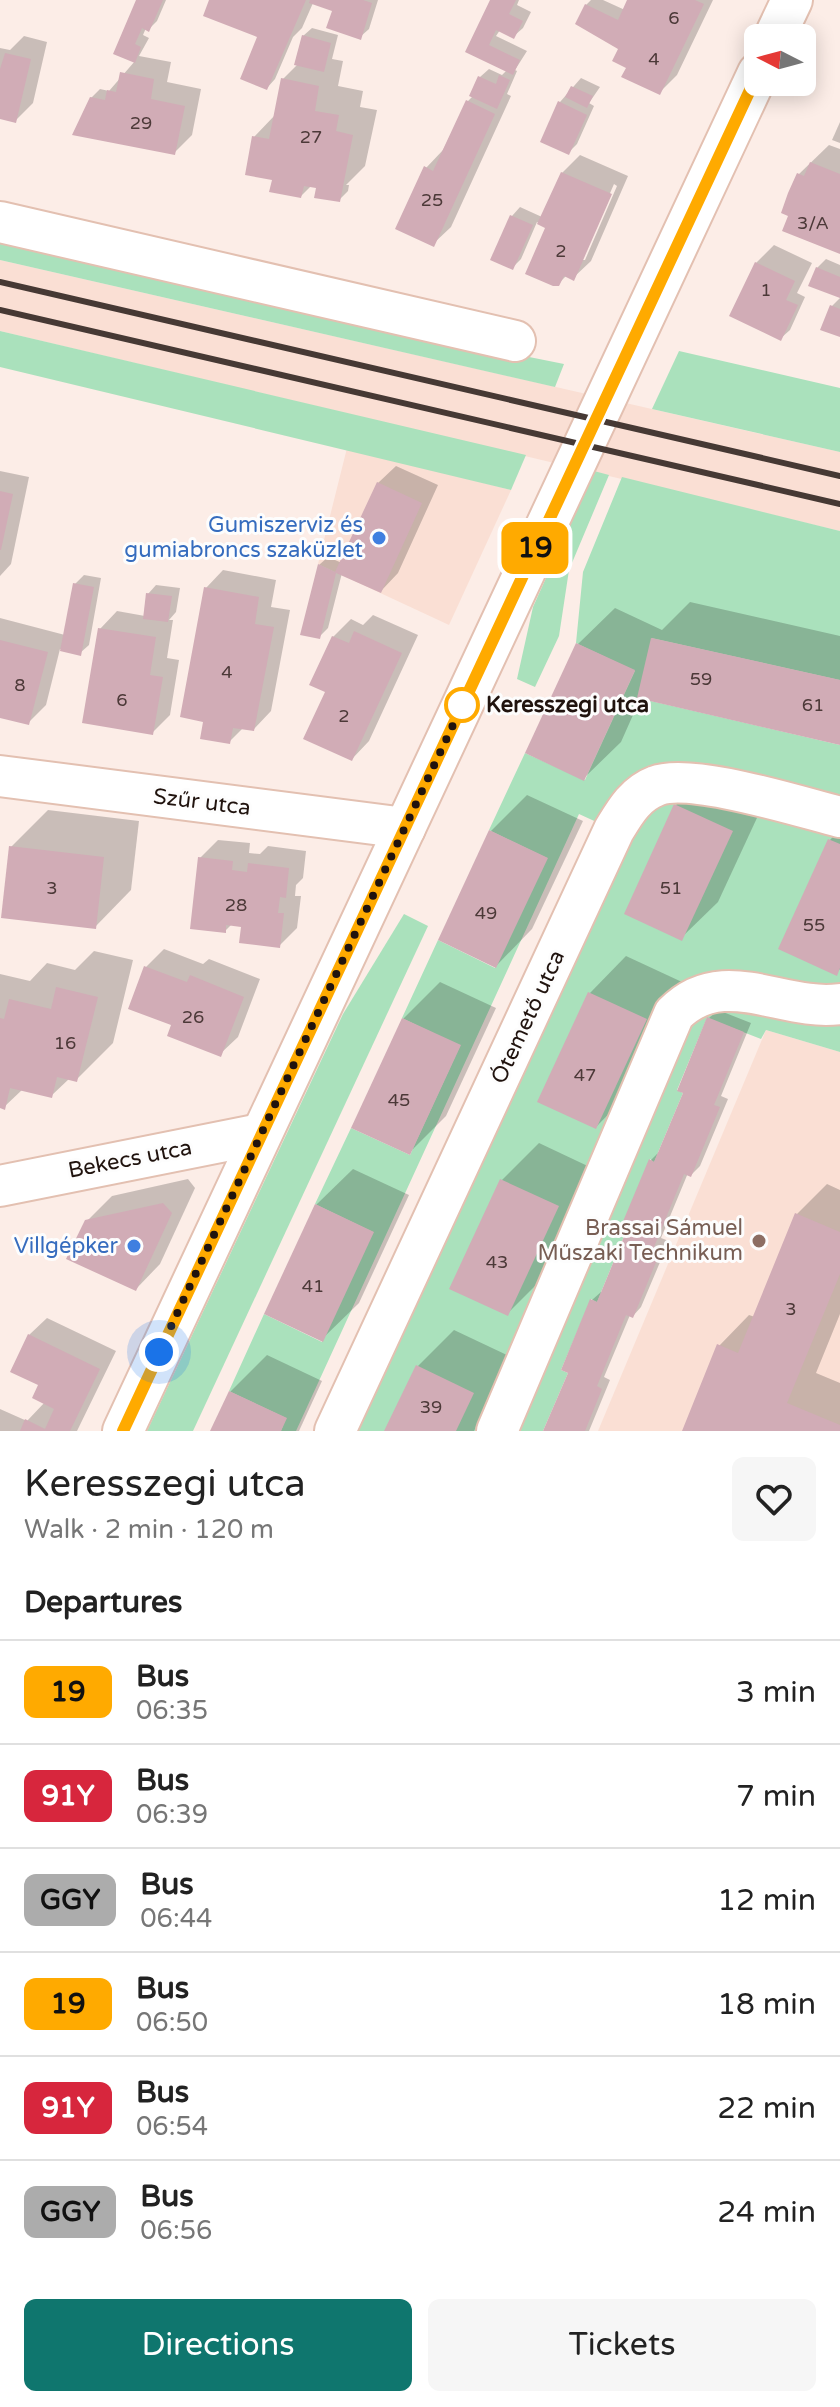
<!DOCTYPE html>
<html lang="en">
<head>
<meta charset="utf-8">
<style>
	:root { --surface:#fff; --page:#f6f6f6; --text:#222; --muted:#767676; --line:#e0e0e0; --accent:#0f766e }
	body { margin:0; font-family:"Varela Round",sans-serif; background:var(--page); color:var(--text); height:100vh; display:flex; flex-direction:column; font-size:30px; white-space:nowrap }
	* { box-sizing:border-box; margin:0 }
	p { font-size:26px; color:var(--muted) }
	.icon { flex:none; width:44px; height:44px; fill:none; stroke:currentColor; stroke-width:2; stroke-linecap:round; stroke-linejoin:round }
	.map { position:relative; height:1431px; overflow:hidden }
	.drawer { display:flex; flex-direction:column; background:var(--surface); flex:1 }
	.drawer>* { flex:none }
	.badge { padding:0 16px; border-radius:12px; font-size:28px; line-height:52px }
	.needle { width:52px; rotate:276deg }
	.fabs { position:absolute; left:744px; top:24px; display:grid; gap:16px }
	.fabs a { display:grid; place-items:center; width:72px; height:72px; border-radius:12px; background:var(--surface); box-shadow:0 4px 20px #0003; font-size:40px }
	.you { position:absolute; width:40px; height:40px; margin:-20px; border:6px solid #fff; border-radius:50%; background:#1a73e8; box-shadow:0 0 0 12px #1a73e833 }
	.map>.badge { position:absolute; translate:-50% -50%; box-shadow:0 0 0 4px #fff }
	h2 { padding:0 24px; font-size:30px; line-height:72px }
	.round { display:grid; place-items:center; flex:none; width:84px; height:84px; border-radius:12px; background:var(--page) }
	.headline { display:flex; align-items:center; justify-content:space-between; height:136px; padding:0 24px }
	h1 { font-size:38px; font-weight:600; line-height:60px }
	.cta { display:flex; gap:16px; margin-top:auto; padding:16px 24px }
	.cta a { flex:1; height:92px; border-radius:12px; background:var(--accent); color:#fff; font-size:32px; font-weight:600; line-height:92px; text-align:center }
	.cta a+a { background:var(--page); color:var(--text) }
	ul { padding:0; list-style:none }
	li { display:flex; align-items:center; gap:24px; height:104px; padding:0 24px; border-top:2px solid var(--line) }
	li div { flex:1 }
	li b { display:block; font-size:30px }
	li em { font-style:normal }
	li .badge { min-width:88px; font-weight:700; text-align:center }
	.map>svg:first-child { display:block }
	.built { fill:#fadfd4 }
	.green { fill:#aae1bc }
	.shadow { fill:#0003; fill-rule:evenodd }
	.building { fill:#d1acb6 }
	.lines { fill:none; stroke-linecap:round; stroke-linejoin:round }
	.minor-casing { stroke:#e3c0b1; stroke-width:44 }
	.minor { stroke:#fff; stroke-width:40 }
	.rail { stroke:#463934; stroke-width:6 }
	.line-casing { stroke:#fff; stroke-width:18 }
	.line { stroke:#fa0; stroke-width:12 }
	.walk { stroke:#20130e; stroke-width:8; stroke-dasharray:0 14.4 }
	.shop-dot { fill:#3f7fe0; stroke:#fdfdfd; stroke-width:3 }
	.stop-dot { fill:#fff; stroke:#fa0; stroke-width:4 }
	.education-dot { fill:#8d6e63; stroke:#fdfdfd; stroke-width:3 }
	.labels { text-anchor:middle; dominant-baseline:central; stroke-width:6; stroke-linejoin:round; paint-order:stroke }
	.number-label { font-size:18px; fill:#4c3938 }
	.shop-label { font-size:22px; fill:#366cbe; stroke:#fdfdfd; text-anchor:end }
	.stop-label { font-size:22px; font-weight:bold; fill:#20130e; stroke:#fdfdfd; text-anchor:start }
	.street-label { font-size:22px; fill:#20130e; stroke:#fdfdfd }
	.education-label { font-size:22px; fill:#785e54; stroke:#fdfdfd; text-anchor:end }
</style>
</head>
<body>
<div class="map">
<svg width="840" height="1431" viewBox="0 0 840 1431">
	<rect width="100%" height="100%" fill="#fcede7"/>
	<g class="built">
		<path d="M0 260 840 452V531L0 331Z"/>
		<path d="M347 448 511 490 449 625 318 564Z"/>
		<path d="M766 1030 840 1052V1431H598Z"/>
	</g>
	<g class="green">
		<path d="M0 236 489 349 564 364 555 387 0 260Z"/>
		<path d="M0 331 526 455 511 490 0 367Z"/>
		<path d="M679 351 840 388V452L652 409Z"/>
		<path d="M594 471 609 475 569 570 559 636 535 687 517 679 533 607Z"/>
		<path d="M622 477 840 531V680L652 638 638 698 840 745V807L696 773 603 825 579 814 296 1431H281L286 1418 229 1391 264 1314 322 1342 373 1232 315 1204 351 1128 410 1155 460 1046 402 1018 438 940 495 968 547 858 489 830 525 753 585 780 635 671 576 643 583 572Z"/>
		<path d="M662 796 840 829V993L708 981 486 1431H345L625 831Z"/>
		<path d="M404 914 428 926 193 1431H147L343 1014Z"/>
		<path d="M701 1006 840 1014V1052L766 1030 761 1039 707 1018 677 1090 683 1093 654 1162 650 1159 625 1234 597 1302 591 1299 561 1370 568 1373 543 1431H508L675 1037Z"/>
	</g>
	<g class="shadow">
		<path d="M138 0H166L157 21 149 29 146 28 143 35 149 38 139 56 171 62 167 82 201 89 192 135 174 153 91 98 100 89 109 91 135 61 116 53Z"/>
		<path d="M211 0H378L369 29 360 37 334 10 313 3 302 28 293 37 275 79 267 88 260 36Z"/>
		<path d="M492 0H519L517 5 531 12 523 28 514 36 500 30 496 36 527 51 515 70 517 71 507 94 511 96 451 227 433 244 426 168 443 150 468 101 473 96 480 77 489 69 502 75 507 70 467 51Z"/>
		<path d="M591 0H603L625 10 630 0H713L677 75 659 93 628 67 620 48 586 5Z"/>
		<path d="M312 28 338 35 332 59 343 61 338 86 363 91 360 107 377 110 365 166 346 185H349L348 191 339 200 318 187 311 186 301 196 274 178 254 137 276 114 283 79 299 63 303 36Z"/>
		<path d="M24 36 47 42 33 103 16 120 0 117V48L10 50Z"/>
		<path d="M581 78 600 87 589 103 594 106 577 144 568 153 560 102Z"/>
		<path d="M840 122V143L832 140Z"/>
		<path d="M829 145 840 149V252L799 174Z"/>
		<path d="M580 155 628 176 591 261 573 278 567 275 558 284 548 227 537 222 521 259 512 268V216L520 207 542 217 562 173ZM614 184 617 186 585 260H581Z"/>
		<path d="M774 245 812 263 797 293 805 297 790 330 781 338 756 263Z"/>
		<path d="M826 259 840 265V296L817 268Z"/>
		<path d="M840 298V335L832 306Z"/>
		<path d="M396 466 438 485 398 573 381 591 342 573 328 628 319 637V565L328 557 342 563 378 483Z"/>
		<path d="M0 471 29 477 11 564 0 576Z"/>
		<path d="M223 570 276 580 271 607 290 610 271 711 254 729 244 727 229 742 205 720 206 588Z"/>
		<path d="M84 575 101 578 89 645 80 653 60 649 46 705 28 723 0 716V618L65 635 75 584Z"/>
		<path d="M156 585 180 588 176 612 169 620H173L167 658 179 660 170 715 152 733 100 629 117 611 145 616 148 594Z"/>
		<path d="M690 602 840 636V743L641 697 621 742 584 778 578 644 615 608 662 630Z"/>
		<path d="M373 615 418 635 369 741 352 759 328 691 333 637 351 619 363 625Z"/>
		<path d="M713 768 768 794 718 902 681 938 676 805Z"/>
		<path d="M527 795 583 821 532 929 496 966 490 832Z"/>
		<path d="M48 810 139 821 131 890 95 927 11 847Z"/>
		<path d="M840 829V969L836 973 830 840Z"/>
		<path d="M218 840 250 843 249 853 260 854 268 846 306 851 303 878 296 885 295 896H301L297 928 279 946 243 925 232 924 225 931 200 858Z"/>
		<path d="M164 949 203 964 209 959 260 979 238 1037 220 1054 174 1024 130 1007 146 967Z"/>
		<path d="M94 951 133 960 113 1043 77 1079 70 1078 51 1096 23 1089 4 1107 0 1106V974L30 981 47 963 75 970Z"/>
		<path d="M626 956 682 982 632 1090 596 1127 590 993Z"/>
		<path d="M440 982 496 1008 446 1116 409 1153 403 1019Z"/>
		<path d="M718 1010 751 1023 721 1096 728 1099 700 1166 691 1175 688 1173 661 1238 669 1241 641 1307 633 1316 630 1315 604 1377 610 1380 589 1431H545L570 1372 592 1300 601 1292 603 1293 628 1233 651 1160 659 1152 685 1092 709 1018Z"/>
		<path d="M539 1143 594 1169 544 1277 507 1314 452 1288 502 1180Z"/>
		<path d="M353 1169 409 1195 359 1303 322 1339 316 1205Z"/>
		<path d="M188 1179 195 1188 160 1264 136 1289 86 1222 112 1196Z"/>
		<path d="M827 1184 840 1190V1314L816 1373 840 1383V1431H684L719 1346 749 1315 755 1317 796 1215Z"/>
		<path d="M47 1318 116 1351 77 1431H0V1409L27 1421 45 1402 29 1335Z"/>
		<path d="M454 1330 509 1356 474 1431H387L417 1367Z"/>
		<path d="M267 1355 322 1381 299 1431H212L230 1392Z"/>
	</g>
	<g class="building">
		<path d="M136 0H163L149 32 142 28 135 44 141 47 135 63 113 54Z"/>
		<path d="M209 0H306L267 90 240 79 257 37 203 16Z"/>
		<path d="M310 0H363L372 3 361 40 326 28 332 11 309 3Z"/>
		<path d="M490 0H516L509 14 523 21 514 39 496 30 489 45 520 60 513 75 465 52Z"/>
		<path d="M627 0H695L704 4 660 95 621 77 626 68 612 61 618 49 575 24 585 4 618 20Z"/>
		<path d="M302 35 331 43 324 72 294 65Z"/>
		<path d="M5 53 31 59 16 123 0 119V69Z"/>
		<path d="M120 72 154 79 151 99 185 106 175 155 72 135 90 97 105 100 107 90 116 92Z"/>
		<path d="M499 75 510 80 497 109 469 96 478 76 496 84Z"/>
		<path d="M281 78 319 86 315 111 339 115 336 131 353 135 340 202 314 198 316 188 304 186 301 198 269 192 272 180 245 175 252 136 269 139Z"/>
		<path d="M571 86 593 96 587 108 565 97Z"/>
		<path d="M466 100 495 114 434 247 395 229 424 166 433 171Z"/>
		<path d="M558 101 587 115 569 155 540 142Z"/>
		<path d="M810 162 840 174V254L782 231 788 216 781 213 788 193 797 173 804 176Z"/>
		<path d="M561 172 612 194 574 281 564 276 559 286H553L525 274 545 228 537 224Z"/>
		<path d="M510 215 533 225 513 270 490 260Z"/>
		<path d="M755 262 795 281 786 300 798 305 781 341 729 316Z"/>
		<path d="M816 267 840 277V298L808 286Z"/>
		<path d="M830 305 840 309V337L820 330Z"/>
		<path d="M377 482 422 503 381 593 336 573 320 639 300 635 318 564 335 572Z"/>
		<path d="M0 491 13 494 1 550H0Z"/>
		<path d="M73 583 94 587 81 656 60 651Z"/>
		<path d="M204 587 259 597 255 624 274 627 254 731 233 728 230 744 200 739 203 722 180 717Z"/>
		<path d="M146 593 172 596 168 622 143 619Z"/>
		<path d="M98 628 156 637 150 675 163 677 153 735 82 723Z"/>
		<path d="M354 631 402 653 352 761 303 739 325 692 309 685 332 636 349 643Z"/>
		<path d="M651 638 840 680V745L637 698Z"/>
		<path d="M0 640 48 652 29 725 0 718Z"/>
		<path d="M576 643 635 670 584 781 525 753Z"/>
		<path d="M674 804 733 831 682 941 624 914Z"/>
		<path d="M489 830 548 858 496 968 438 940Z"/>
		<path d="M828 839 840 844V968L837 976 778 949Z"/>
		<path d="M9 846 104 857 96 929 1 918Z"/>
		<path d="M198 857 233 861 232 870 247 872 248 863 289 868 286 898 280 897 278 913H284L280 948 239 943 241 927 226 925V933L190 929Z"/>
		<path d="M144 966 187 982 190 975 244 997 221 1057 167 1036 171 1025 128 1009Z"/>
		<path d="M56 987 98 997 77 1082 57 1077 52 1098 10 1088 5 1110 0 1108V1018L4 1019 9 999 51 1009Z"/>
		<path d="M588 992 647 1019 596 1129 537 1102Z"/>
		<path d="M707 1017 744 1032 714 1105 720 1107 691 1177 684 1174 654 1247 661 1250 633 1318 626 1315 597 1386 602 1389 585 1431H543L568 1373 561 1370 590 1299 597 1302 625 1234 619 1231 649 1159 654 1162 683 1093 677 1091Z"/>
		<path d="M402 1018 461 1045 410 1155 351 1128Z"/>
		<path d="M500 1179 559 1206 508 1316 449 1289Z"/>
		<path d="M163 1203 172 1213 136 1291 66 1259 85 1220Z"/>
		<path d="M315 1204 374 1232 323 1342 264 1314Z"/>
		<path d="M795 1213 840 1232V1274L787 1403 840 1425V1431H682L717 1344 738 1353Z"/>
		<path d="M28 1334 100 1369 70 1431H20L25 1419 45 1429 54 1409 32 1398 38 1385 10 1372Z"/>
		<path d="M416 1365 474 1393 456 1431H384Z"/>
		<path d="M229 1391 287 1418 281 1431H210Z"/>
	</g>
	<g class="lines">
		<defs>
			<g id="minor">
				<path d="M774 38 792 0"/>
				<path d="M0 222 515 341"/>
				<path d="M0 776 405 828"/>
				<path d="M0 1186 260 1134"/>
				<path d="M123 1431 758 73"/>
				<path d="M335 1431 614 830C625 812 635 794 656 786 690 772 800 807 840 817"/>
				<path d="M497 1431 674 1014C723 964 782 1012 840 1004"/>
			</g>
		</defs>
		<use href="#minor" class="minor-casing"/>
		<use href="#minor" class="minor"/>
		<g class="rail">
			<path d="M0 282 840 476"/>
			<path d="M0 310 840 504"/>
		</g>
	</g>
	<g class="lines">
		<defs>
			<path id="line" d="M123 1431 758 73"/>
		</defs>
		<use href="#line" class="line-casing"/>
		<use href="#line" class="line"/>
		<path class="walk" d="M159 1352 468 693 462 705"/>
	</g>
	<g class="shop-dot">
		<circle cx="379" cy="538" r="8"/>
		<circle cx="134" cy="1246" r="8"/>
	</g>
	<circle class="stop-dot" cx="462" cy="705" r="16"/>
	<circle class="education-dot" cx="759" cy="1241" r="8"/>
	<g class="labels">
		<g class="number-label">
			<text x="674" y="18">6</text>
			<text x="654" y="59">4</text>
			<text x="141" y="123">29</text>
			<text x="311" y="137">27</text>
			<text x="432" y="200">25</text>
			<text x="813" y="223">3/A</text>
			<text x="561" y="251">2</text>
			<text x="766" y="290">1</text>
			<text x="227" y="672">4</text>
			<text x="701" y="679">59</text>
			<text x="20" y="685">8</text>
			<text x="122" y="700">6</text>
			<text x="813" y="705">61</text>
			<text x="344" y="716">2</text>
			<text x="52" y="888">3</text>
			<text x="671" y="888">51</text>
			<text x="236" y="905">28</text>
			<text x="486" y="913">49</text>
			<text x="814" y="925">55</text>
			<text x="193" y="1017">26</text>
			<text x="65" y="1043">16</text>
			<text x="585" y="1075">47</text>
			<text x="399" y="1100">45</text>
			<text x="497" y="1262">43</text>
			<text x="313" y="1286">41</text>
			<text x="791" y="1309">3</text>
			<text x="431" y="1407">39</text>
		</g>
		<g class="shop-label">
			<text x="363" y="525">Gumiszerviz és<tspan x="363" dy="25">gumiabroncs szaküzlet</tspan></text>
			<text x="118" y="1246">Villgépker</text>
		</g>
		<g class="stop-label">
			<text x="486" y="705">Keresszegi utca</text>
		</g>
		<g class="street-label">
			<text transform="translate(202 802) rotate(7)">Szűr utca</text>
			<text transform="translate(528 1017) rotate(-65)">Ótemető utca</text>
			<text transform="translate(130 1159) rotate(-11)">Bekecs utca</text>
		</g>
		<g class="education-label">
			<text x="743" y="1228">Brassai Sámuel<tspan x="743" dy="25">Műszaki Technikum</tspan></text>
		</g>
	</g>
</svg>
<div class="fabs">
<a><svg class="needle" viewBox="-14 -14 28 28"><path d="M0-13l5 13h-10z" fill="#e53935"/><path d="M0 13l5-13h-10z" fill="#767676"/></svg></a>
</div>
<div class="you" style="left:159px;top:1352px"></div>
<b class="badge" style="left:535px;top:548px;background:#fa0;color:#111">19</b>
</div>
<section class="drawer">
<div class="headline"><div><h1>Keresszegi utca</h1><p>Walk · 2 min · 120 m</p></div><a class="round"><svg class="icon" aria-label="heart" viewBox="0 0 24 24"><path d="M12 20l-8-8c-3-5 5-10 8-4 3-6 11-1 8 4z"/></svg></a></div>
<h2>Departures</h2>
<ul>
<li><span class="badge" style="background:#fa0;color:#111">19</span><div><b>Bus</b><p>06:35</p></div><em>3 min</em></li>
<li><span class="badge" style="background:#d7263d;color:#fff">91Y</span><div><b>Bus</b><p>06:39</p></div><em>7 min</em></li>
<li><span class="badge" style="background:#acacac;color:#111">GGY</span><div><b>Bus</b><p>06:44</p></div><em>12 min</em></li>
<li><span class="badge" style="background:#fa0;color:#111">19</span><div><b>Bus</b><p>06:50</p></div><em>18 min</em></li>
<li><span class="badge" style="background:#d7263d;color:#fff">91Y</span><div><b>Bus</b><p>06:54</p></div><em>22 min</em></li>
<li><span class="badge" style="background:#acacac;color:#111">GGY</span><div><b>Bus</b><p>06:56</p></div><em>24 min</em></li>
</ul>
<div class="cta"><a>Directions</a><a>Tickets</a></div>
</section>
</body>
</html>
